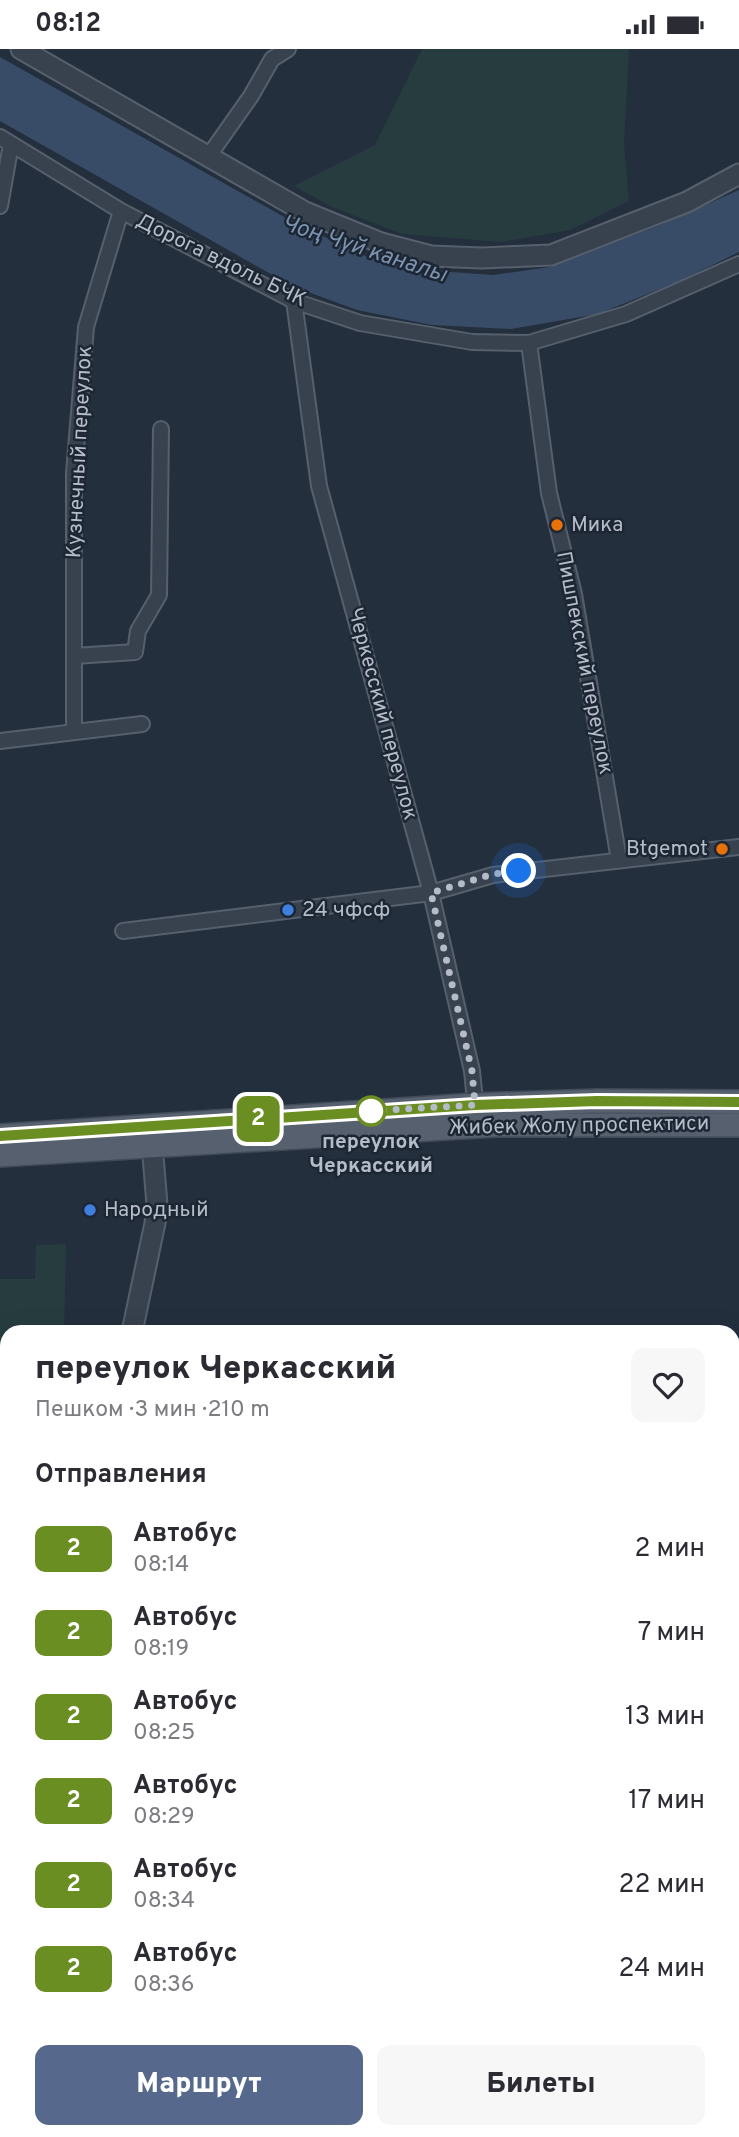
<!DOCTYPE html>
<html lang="ru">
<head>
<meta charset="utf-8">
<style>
	:root { --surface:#fff; --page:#f7f7f7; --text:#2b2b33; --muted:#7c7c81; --accent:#56698c }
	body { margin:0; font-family:Overpass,sans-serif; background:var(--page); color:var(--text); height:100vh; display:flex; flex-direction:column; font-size:26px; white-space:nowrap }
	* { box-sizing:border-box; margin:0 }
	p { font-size:23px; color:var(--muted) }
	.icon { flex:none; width:38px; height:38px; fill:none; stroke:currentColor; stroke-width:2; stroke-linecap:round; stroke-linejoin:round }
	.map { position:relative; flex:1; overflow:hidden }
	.side { position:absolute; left:0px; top:1276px; width:740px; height:814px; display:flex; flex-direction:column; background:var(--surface); border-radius:21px 21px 0 0; box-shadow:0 7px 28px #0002 }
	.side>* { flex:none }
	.badge { padding:0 14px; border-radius:10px; font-size:24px; line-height:46px }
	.you { position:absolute; width:35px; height:35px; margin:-18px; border:5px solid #fff; border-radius:50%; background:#1a73e8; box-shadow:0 0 0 10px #1a73e833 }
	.map>.badge { position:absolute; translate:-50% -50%; box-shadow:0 0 0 4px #fff }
	h2 { padding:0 35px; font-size:26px; line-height:63px }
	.round { display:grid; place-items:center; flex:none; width:74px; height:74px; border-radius:14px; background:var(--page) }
	.summary { display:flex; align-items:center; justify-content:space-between; height:119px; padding:0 35px }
	h1 { font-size:33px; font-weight:800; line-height:52px }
	.primary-button { display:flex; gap:14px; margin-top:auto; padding:14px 35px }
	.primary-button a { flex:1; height:80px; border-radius:14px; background:var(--accent); color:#fff; font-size:28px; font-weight:800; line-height:80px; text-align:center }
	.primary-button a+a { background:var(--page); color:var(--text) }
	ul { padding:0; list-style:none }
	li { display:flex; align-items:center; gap:21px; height:84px; padding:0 35px }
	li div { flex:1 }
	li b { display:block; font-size:26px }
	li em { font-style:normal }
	li .badge { min-width:77px; font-weight:700; text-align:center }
	.status { display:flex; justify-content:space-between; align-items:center; height:49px; padding:0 35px; background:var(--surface); direction:ltr }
	.status svg { height:19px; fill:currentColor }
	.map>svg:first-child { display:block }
	.green { fill:#263c3f }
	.water { fill:#394c67 }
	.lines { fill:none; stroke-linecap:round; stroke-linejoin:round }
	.minor-casing { stroke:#565f6c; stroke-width:18 }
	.tertiary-casing { stroke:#565f6c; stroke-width:23 }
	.secondary-casing { stroke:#565f6c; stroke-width:24 }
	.primary-casing { stroke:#414a57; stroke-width:26 }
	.minor { stroke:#38414e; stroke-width:14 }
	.tertiary { stroke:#38414e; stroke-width:19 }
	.secondary { stroke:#465061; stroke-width:21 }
	.primary { stroke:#56606e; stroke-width:23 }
	.line-casing { stroke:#fff; stroke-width:16 }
	.line { stroke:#6b8e23; stroke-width:10 }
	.walk { stroke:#b4bcc9; stroke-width:7; stroke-dasharray:0 12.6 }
	.food-dot { fill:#e8710a; stroke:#1d2633; stroke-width:2.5 }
	.shop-dot { fill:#3f7fe0; stroke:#1d2633; stroke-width:2.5 }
	.stop-dot { fill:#fff; stroke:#6b8e23; stroke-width:3.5 }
	.labels { text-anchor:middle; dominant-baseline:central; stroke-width:5; stroke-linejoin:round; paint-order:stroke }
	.street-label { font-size:21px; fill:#b4bcc9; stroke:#1d2633 }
	.poi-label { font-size:21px; fill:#b4bcc9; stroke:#1d2633; text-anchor:start }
	.stop-label { font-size:21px; font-weight:bold; fill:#b4bcc9; stroke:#1d2633 }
	.water-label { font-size:23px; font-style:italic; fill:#7c92b1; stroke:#1d2633 }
</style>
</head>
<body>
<div class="status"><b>08:12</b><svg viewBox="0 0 49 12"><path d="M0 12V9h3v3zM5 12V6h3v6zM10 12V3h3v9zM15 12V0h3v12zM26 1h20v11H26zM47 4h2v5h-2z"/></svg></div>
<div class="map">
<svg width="739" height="2088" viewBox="0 0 739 2088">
	<rect width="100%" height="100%" fill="#242f3e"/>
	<g class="green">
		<path d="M422 0H629L624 95 629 152 570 181 501 193 402 185 332 158 294 137 375 96Z"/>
		<path d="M66 1195 64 1283H7V1364H0V1230H35L36 1196Z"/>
		<path d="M0 1367H7V1451L0 1450Z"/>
	</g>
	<path class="water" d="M0 8 293 173 365 207 422 221 493 226 550 218 658 177 739 141V203L682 231 598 265 511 280 432 276 357 261 292 237 0 72Z"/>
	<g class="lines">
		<defs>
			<g id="minor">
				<path d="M0 88 121 162 294 252 360 274 472 293 529 294 626 265 739 215"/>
				<path d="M208 108 251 47 272 10 288 0"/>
				<path d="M0 157 11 95"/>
				<path d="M294 252 319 437 431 844 472 1022 476 1062"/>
				<path d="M529 294 549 444 574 545 619 811"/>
				<path d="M74 607 135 603 138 582 159 546 161 380"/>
				<path d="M74 682V424L86 278 121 162"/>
				<path d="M0 692 142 675"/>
				<path d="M123 882 431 844 493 826 739 798"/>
				<path d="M733 1391 739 1392"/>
				<path d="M733 1613 739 1614"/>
				<path d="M0 1808 7 1809"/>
				<path d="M0 1945H7"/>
				<path d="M733 1948 739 1816"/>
			</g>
			<g id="tertiary">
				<path d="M21 0 305 163 381 194 431 207 482 209 551 206 687 153 739 125"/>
				<path d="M132 1283 155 1174 157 1156 151 1082"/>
				<path d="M0 1605H7"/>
				<path d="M0 1765 7 1744"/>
			</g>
			<g id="secondary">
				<path d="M733 2081H739"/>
				<path d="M625 2088 710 2082"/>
			</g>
			<g id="primary">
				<path d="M0 1087 475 1056 597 1052 739 1053"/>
				<path d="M0 1106 495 1076H739"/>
			</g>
		</defs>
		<use href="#minor" class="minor-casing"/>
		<use href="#tertiary" class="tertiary-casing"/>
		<use href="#secondary" class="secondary-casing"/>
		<use href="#primary" class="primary-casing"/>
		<use href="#minor" class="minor"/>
		<use href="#tertiary" class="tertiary"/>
		<use href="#secondary" class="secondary"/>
		<use href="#primary" class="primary"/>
	</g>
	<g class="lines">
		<defs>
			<path id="line" d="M0 1087 475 1056 597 1052 739 1053"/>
		</defs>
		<use href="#line" class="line-casing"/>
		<use href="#line" class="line"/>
		<path class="walk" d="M371 1062 475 1056 472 1022 431 844 493 825 519 822"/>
	</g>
	<g class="food-dot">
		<circle cx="557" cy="476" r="7"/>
		<circle cx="722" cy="800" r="7"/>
	</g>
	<g class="shop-dot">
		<circle cx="288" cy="861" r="7"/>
		<circle cx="90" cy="1161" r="7"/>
	</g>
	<circle class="stop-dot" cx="371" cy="1062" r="14"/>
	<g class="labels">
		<g class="street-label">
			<text transform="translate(221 212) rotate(26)">Дорога вдоль БЧК</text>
			<text transform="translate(80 403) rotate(-87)">Кузнечный переулок</text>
			<text transform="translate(584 614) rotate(79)">Пишпекский переулок</text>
			<text transform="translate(382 665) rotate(75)">Черкесский переулок</text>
			<text transform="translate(579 1077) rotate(-1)">Жибек Жолу проспектиси</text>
		</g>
		<g class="poi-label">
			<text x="571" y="476">Мика</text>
			<text x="708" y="800" text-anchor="end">Btgemot</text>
			<text x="302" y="861">24 чфсф</text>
			<text x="104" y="1161">Народный</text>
		</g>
		<g class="stop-label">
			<text x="371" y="1093">переулок<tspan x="371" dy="24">Черкасский</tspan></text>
		</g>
		<g class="water-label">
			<text transform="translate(364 201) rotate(18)">Чоң Чүй каналы</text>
		</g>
	</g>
</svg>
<div class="you" style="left:519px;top:822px"></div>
<b class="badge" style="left:258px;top:1070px;background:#6b8e23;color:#fff">2</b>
<section class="side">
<div class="summary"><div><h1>переулок Черкасский</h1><p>Пешком · 3 мин · 210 m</p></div><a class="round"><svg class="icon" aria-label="heart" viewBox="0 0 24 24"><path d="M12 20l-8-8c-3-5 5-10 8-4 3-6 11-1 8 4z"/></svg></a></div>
<h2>Отправления</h2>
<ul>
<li><span class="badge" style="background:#6b8e23;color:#fff">2</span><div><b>Автобус</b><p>08:14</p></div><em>2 мин</em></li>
<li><span class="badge" style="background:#6b8e23;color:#fff">2</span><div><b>Автобус</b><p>08:19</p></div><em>7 мин</em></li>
<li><span class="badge" style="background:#6b8e23;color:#fff">2</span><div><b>Автобус</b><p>08:25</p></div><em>13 мин</em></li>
<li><span class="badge" style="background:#6b8e23;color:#fff">2</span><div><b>Автобус</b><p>08:29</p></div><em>17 мин</em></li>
<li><span class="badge" style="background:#6b8e23;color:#fff">2</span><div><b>Автобус</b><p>08:34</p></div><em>22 мин</em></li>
<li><span class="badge" style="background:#6b8e23;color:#fff">2</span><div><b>Автобус</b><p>08:36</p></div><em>24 мин</em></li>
</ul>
<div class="primary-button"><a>Маршрут</a><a>Билеты</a></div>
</section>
</div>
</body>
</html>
